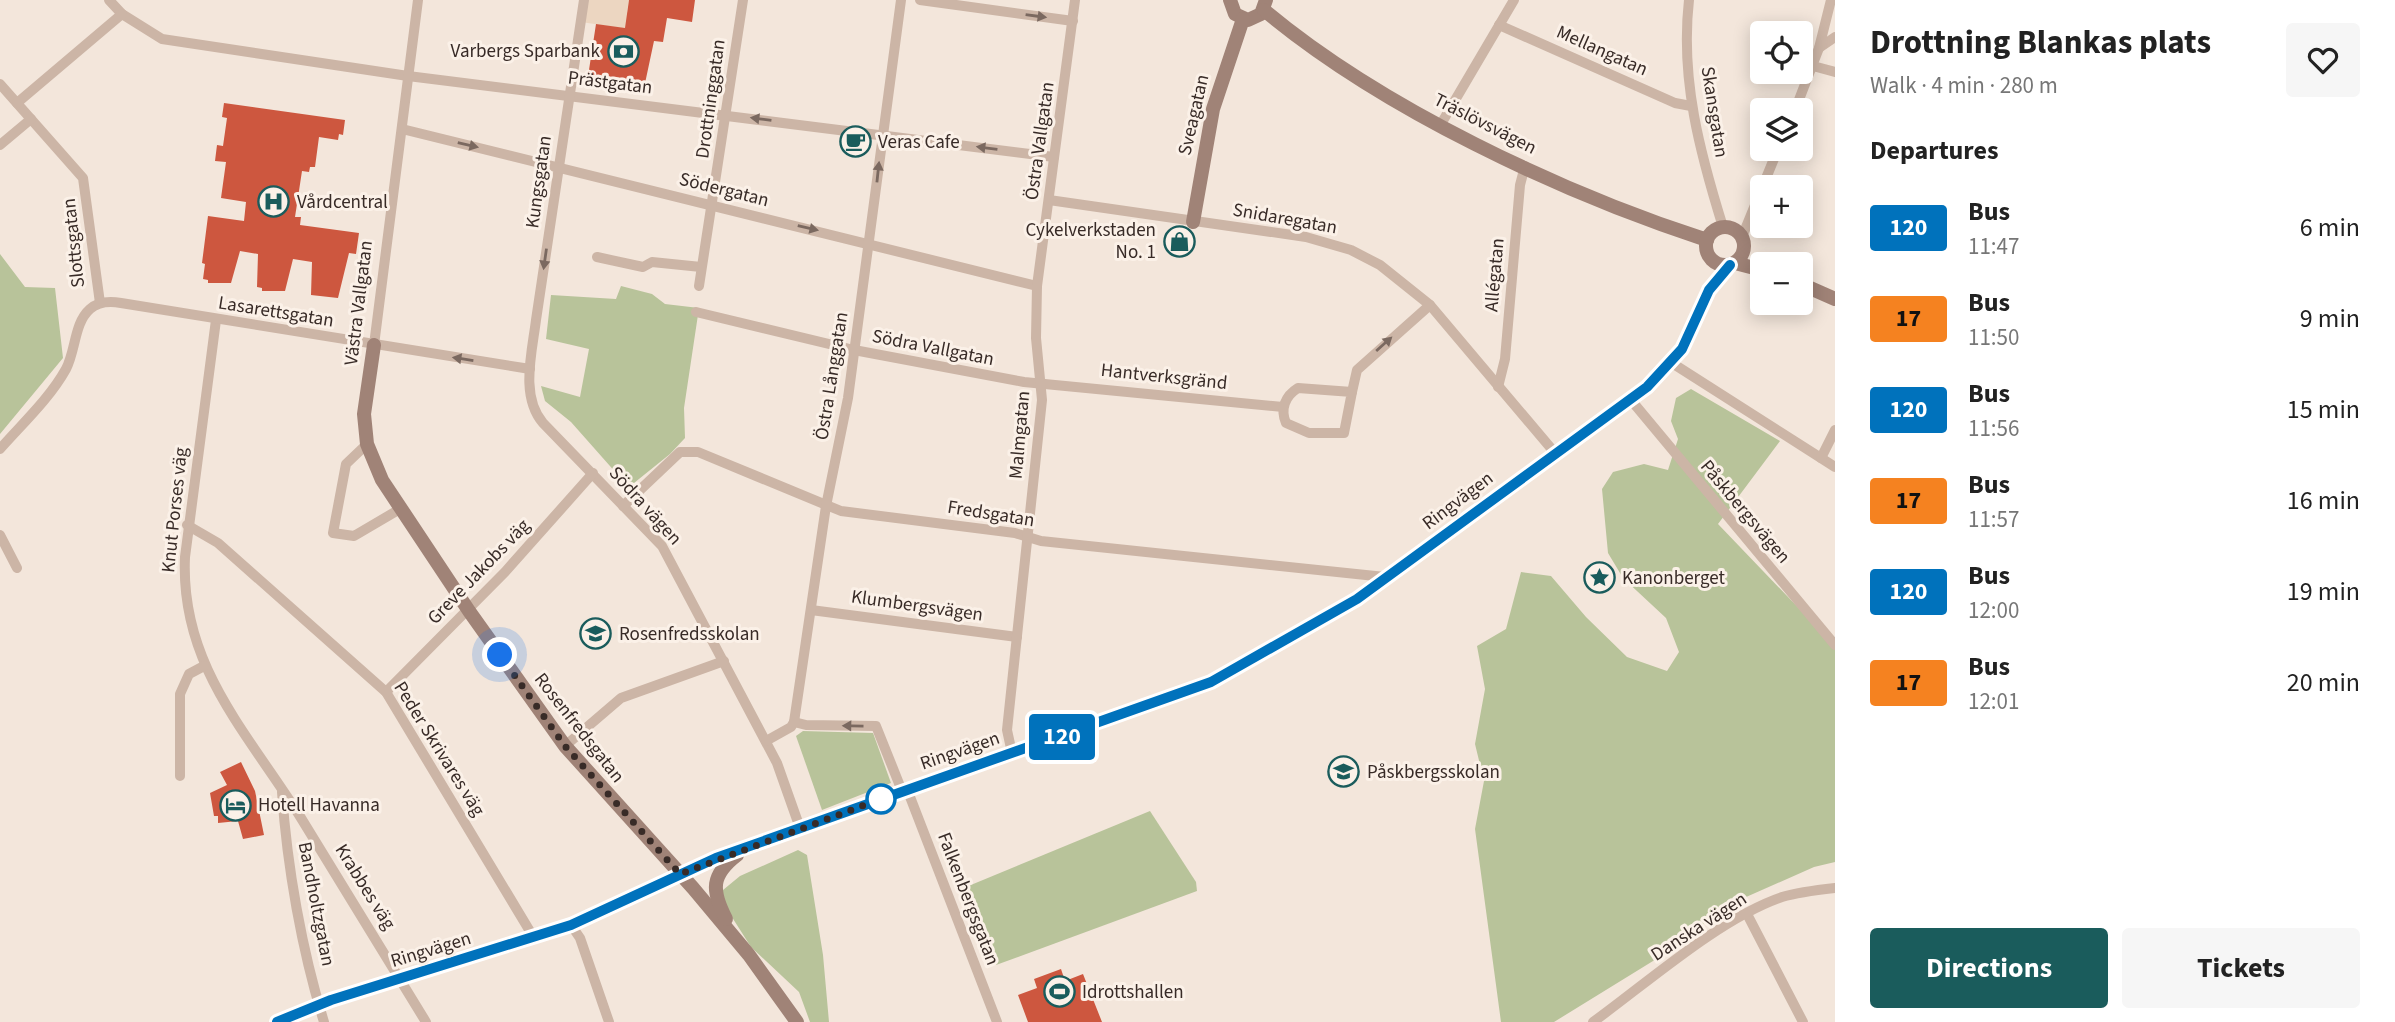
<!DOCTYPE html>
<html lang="en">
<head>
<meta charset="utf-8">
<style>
	:root { --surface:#fff; --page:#f6f6f6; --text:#222; --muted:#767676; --accent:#1a5c5c }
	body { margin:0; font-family:"Source Sans 3",sans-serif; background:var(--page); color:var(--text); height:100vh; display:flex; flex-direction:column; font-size:26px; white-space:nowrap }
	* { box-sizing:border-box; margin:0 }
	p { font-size:23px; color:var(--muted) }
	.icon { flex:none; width:38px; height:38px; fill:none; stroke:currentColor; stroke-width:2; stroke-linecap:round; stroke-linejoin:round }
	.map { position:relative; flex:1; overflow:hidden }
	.drawer { display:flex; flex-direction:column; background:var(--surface); width:560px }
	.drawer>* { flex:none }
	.badge { padding:0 14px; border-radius:5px; font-size:24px; line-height:46px }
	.controls { position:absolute; left:1750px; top:21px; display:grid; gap:14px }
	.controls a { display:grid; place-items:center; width:63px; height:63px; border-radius:7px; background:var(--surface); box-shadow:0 4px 18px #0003; font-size:35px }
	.you { position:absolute; width:35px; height:35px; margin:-18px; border:5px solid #fff; border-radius:50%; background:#1a73e8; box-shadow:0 0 0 10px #1a73e833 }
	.map>.badge { position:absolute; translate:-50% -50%; box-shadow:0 0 0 4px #fff }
	h2 { padding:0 35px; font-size:26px; line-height:63px }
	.round { display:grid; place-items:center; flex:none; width:74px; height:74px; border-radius:7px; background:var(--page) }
	.head { display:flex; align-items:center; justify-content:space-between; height:119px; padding:0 35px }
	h1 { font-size:33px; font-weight:700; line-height:52px }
	.primary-button { display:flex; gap:14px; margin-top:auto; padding:14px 35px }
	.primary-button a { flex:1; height:80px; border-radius:7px; background:var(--accent); color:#fff; font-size:28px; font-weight:700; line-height:80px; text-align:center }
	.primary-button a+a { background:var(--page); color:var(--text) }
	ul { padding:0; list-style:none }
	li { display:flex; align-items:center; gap:21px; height:91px; padding:0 35px }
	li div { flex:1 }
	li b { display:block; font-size:26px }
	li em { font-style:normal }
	li .badge { min-width:77px; font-weight:700; text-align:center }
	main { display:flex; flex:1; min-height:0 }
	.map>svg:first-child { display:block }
	.green { fill:#b8c39a }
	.plaza { fill:#ecd6c1 }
	.building { fill:#cd573f }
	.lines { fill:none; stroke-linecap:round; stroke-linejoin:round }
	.street { stroke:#ccb5a6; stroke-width:10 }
	.secondary { stroke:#a08377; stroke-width:14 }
	.oneway { fill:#7b6960 }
	.line-casing { stroke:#fff; stroke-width:16 }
	.line { stroke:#0072bc; stroke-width:10 }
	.walk { stroke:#382b27; stroke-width:7; stroke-dasharray:0 12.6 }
	.stop-dot { fill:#fff; stroke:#0072bc; stroke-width:3.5 }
	.labels { text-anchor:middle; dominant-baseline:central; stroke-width:6; stroke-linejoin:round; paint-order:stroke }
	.poi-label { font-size:19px; fill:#382b27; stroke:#fbf1e8; text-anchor:start }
	.street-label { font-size:19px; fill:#382b27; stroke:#fbf1e8 }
</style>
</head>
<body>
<main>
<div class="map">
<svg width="1835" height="1022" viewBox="0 0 1835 1022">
	<rect width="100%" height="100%" fill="#f3e6db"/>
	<g class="green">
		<path d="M0 254 25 287 55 288 63 358 0 434Z"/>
		<path d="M621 286 652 294 665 304 699 308 684 408 685 438 670 454 634 483H625L571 422 545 401 541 386 580 397 589 349 546 339 551 295 616 299Z"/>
		<path d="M1691 389 1780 441 1718 524 1835 646V862L1814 867 1728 905 1666 953 1554 1022H1501L1475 829 1484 781 1475 744 1485 689 1477 646 1506 629 1521 572 1551 576 1586 617 1627 657 1667 671 1679 652 1666 618 1623 578 1608 553 1602 489 1613 472 1644 464 1668 470 1678 439 1671 421 1676 398Z"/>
		<path d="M803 731 873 733 891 783 822 810 796 736Z"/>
		<path d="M1150 811 1196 882 1197 891 996 965 966 887Z"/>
		<path d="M798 850 807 855 823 955 829 1022H810L799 992 751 947 721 900 723 890 740 876Z"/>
	</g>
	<path class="plaza" d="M584 0H629L627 12 655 33 581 22Z"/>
	<g class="building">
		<path d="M629 0H695L692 22 667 18 663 42 654 41 644 88 636 90 587 83 596 24 625 28Z"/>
		<path d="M224 103 345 120 343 135 339 134 338 140 319 137 315 167H310L309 172 302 171 295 217H301L300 225 359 233 356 254 349 253 338 298 311 295 312 262 293 259 285 291H262V288L257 287 258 254 240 251 231 283H208V280L203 279 205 264 202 263 208 216 244 221 246 202 221 198 226 162 215 161 217 145 223 146 227 118 222 117Z"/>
		<path d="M241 762 255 791 264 835 243 839 238 821 218 823V816H214L210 793 227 785 220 772Z"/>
		<path d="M1061 969 1065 981 1083 974 1102 1022H1028L1018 995 1037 988 1034 979Z"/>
	</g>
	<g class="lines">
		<g class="street">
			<path d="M109 0 122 14 162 39 408 76 1054 157"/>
			<path d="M584 0 536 320C532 353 520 396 543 423L662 546 777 763 800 828"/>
			<path d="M920 0 1073 21"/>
			<path d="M1689 0C1680 79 1700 153 1723 227"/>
			<path d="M1499 25 1675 103 1691 106"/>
			<path d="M1819 48 1835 37"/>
			<path d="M1813 66 1835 72"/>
			<path d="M0 84 83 178 100 303"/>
			<path d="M17 103 122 14"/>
			<path d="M1795 110 1819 48 1831 0"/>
			<path d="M1441 124 1514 0"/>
			<path d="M402 129 1037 286"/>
			<path d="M0 145 31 119"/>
			<path d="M1049 200 1306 237 1351 250 1380 265 1430 305 1555 453"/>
			<path d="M1742 237 1778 149"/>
			<path d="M597 257 643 267 652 262 701 267"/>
			<path d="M699 286 743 0"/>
			<path d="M696 312 854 350 1024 382 1283 407"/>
			<path d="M216 320 185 557C180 665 247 732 301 818 343 886 385 954 426 1022"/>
			<path d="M374 345 418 0"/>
			<path d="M1672 363 1835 467"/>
			<path d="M1498 387 1505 359 1520 185 1525 166"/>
			<path d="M1298 388 1352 392 1344 433H1309L1286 423C1280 409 1285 396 1298 388Z"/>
			<path d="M1352 392 1357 370 1430 305"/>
			<path d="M1631 400 1835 645"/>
			<path d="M367 444 346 464 333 533 354 536 400 509"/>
			<path d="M0 449C22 424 50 398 66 369 76 350 74 323 90 309 99 301 110 301 121 303L530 369"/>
			<path d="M1821 458 1835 430"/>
			<path d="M623 506 680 452H698L841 511 1015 533 1041 541 1385 577"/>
			<path d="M187 525 218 543 386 692 534 938"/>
			<path d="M0 535 17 568"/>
			<path d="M811 610 1017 637"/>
			<path d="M386 692 505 572 593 473"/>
			<path d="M794 722 806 725 876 726 902 791"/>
			<path d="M766 741 791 727 794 722 826 506 848 398 901 0"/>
			<path d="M565 746 621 698 724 661"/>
			<path d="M1012 753 1007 730 1042 400 1036 338 1037 286 1075 0"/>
			<path d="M180 776V694L189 674 204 666"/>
			<path d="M907 789 997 1022"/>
			<path d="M282 792C287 867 302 951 324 1022"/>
			<path d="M1747 914 1803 1022"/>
			<path d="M571 925 580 938 609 1022"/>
			<path d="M1593 1022C1647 983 1720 918 1782 897 1799 892 1817 890 1835 888"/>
		</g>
		<g class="secondary">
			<path d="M1230 0 1235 14 1248 20 1261 14 1266 0"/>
			<path d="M1264 10C1381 108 1562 193 1707 240"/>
			<path d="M1193 222 1213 109 1243 19"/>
			<circle cx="1725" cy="246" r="19"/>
			<path d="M1735 263 1762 270"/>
			<path d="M1801 284 1835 299"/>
			<path d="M374 345 364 414 367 444 382 480 469 611 565 746 693 888 749 955 797 1022"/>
			<path d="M726 919C711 890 711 875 737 855"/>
			<path d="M277 1022 331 1000 571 925 716 858 1211 682 1357 599 1647 387 1682 349 1709 290 1730 265"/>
		</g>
	</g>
	<defs><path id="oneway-solid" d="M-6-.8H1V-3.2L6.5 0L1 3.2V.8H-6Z" transform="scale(1.75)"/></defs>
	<g class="oneway">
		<use href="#oneway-solid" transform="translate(1036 16) rotate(8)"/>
		<use href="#oneway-solid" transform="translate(761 119) rotate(-173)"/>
		<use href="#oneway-solid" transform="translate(468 145) rotate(13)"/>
		<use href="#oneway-solid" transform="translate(987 148) rotate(-173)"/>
		<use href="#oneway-solid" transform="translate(878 172) rotate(-84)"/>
		<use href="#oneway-solid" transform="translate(808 228) rotate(13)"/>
		<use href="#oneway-solid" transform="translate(545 259) rotate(98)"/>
		<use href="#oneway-solid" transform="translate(1384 344) rotate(-42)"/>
		<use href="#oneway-solid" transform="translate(463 359) rotate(-171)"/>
		<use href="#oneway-solid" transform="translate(853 726) rotate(-179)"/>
	</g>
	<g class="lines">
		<defs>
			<path id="line" d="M277 1022 331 1000 571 925 716 858 1211 682 1357 599 1647 387 1682 349 1709 290 1730 265"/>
		</defs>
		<use href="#line" class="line-casing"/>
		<use href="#line" class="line"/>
		<path class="walk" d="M500 655 565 746 680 874 881 799"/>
	</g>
	<defs>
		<symbol id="bank-ring" viewBox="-11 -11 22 22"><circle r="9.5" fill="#fbf1e8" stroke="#1a5c5c" stroke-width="1.5"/><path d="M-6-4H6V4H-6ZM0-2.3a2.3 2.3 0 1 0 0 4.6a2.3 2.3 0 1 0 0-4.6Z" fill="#1a5c5c"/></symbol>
		<symbol id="cafe-ring" viewBox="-11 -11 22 22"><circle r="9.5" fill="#fbf1e8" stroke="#1a5c5c" stroke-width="1.5"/><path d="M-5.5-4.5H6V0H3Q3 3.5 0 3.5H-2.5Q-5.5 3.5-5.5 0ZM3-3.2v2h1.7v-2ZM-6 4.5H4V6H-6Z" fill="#1a5c5c"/></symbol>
		<symbol id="hospital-ring" viewBox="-11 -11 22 22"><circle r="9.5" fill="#fbf1e8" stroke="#1a5c5c" stroke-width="1.5"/><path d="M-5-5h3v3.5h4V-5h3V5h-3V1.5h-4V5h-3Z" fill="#1a5c5c"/></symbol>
		<symbol id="shop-ring" viewBox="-11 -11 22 22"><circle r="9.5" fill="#fbf1e8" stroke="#1a5c5c" stroke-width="1.5"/><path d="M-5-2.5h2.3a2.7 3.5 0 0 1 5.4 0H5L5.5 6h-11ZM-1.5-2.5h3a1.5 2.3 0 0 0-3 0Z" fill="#1a5c5c"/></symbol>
		<symbol id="sight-ring" viewBox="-11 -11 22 22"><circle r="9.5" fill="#fbf1e8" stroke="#1a5c5c" stroke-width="1.5"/><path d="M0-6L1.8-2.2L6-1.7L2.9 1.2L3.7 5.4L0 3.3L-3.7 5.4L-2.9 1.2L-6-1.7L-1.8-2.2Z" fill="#1a5c5c"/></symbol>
		<symbol id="school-ring" viewBox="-11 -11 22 22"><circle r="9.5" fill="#fbf1e8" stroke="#1a5c5c" stroke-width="1.5"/><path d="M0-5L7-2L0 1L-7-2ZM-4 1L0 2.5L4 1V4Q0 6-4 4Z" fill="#1a5c5c"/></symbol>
		<symbol id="hotel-ring" viewBox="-11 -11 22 22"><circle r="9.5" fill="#fbf1e8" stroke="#1a5c5c" stroke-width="1.5"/><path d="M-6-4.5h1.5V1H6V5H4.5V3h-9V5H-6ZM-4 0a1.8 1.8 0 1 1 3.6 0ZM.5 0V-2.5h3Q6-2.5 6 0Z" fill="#1a5c5c"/></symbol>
		<symbol id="stadium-ring" viewBox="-11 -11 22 22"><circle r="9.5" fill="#fbf1e8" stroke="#1a5c5c" stroke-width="1.5"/><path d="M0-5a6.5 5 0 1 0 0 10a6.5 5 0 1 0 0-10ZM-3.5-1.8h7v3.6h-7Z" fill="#1a5c5c"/></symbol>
	</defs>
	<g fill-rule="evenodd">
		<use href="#bank-ring" x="606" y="34" width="35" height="35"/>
		<use href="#cafe-ring" x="838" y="124" width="35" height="35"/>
		<use href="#hospital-ring" x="256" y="184" width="35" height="35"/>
		<use href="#shop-ring" x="1162" y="224" width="35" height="35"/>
		<use href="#sight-ring" x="1582" y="560" width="35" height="35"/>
		<use href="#school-ring" x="578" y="616" width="35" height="35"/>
		<use href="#school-ring" x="1326" y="754" width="35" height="35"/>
		<use href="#hotel-ring" x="218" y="788" width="35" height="35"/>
		<use href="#stadium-ring" x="1042" y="974" width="35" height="35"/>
	</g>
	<circle class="stop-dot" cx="881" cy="799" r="14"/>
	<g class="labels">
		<g class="poi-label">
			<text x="600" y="51" text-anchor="end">Varbergs Sparbank</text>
			<text x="878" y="142">Veras Cafe</text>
			<text x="297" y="202">Vårdcentral</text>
			<text x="1156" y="230" text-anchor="end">Cykelverkstaden<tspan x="1156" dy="22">No. 1</tspan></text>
			<text x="1622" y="578">Kanonberget</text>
			<text x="619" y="634">Rosenfredsskolan</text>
			<text x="1367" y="772">Påskbergsskolan</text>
			<text x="258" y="805">Hotell Havanna</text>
			<text x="1082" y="992">Idrottshallen</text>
		</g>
		<g class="street-label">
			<text transform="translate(1602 51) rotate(24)">Mellangatan</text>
			<text transform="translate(610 83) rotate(7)">Prästgatan</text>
			<text transform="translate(711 99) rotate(-82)">Drottninggatan</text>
			<text transform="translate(1714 112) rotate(81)">Skansgatan</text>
			<text transform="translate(1194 115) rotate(-77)">Sveagatan</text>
			<text transform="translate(1485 124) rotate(27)">Träslövsvägen</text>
			<text transform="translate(1040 141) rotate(-82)">Östra Vallgatan</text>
			<text transform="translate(539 182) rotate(-82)">Kungsgatan</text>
			<text transform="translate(724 190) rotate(14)">Södergatan</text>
			<text transform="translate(1285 219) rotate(10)">Snidaregatan</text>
			<text transform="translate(74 243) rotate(-96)">Slottsgatan</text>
			<text transform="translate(1495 275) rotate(-85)">Allégatan</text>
			<text transform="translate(359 303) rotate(-83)">Västra Vallgatan</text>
			<text transform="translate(276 312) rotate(9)">Lasarettsgatan</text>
			<text transform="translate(933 348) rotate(11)">Södra Vallgatan</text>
			<text transform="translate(832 376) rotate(-81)">Östra Långgatan</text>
			<text transform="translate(1164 377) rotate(6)">Hantverksgränd</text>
			<text transform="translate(1020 435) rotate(-85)">Malmgatan</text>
			<text transform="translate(1458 501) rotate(-37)">Ringvägen</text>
			<text transform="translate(645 506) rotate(48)">Södra vägen</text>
			<text transform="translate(175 510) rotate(-84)">Knut Porses väg</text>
			<text transform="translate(1745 512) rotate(50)">Påskbergsvägen</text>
			<text transform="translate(991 514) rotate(9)">Fredsgatan</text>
			<text transform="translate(479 572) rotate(-46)">Greve Jakobs väg</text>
			<text transform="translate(917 606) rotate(8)">Klumbergsvägen</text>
			<text transform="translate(579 728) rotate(52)">Rosenfredsgatan</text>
			<text transform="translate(439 749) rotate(58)">Peder Skrivares väg</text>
			<text transform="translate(960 751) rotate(-19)">Ringvägen</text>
			<text transform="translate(365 887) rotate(58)">Krabbes väg</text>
			<text transform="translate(968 899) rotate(69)">Falkenbergsgatan</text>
			<text transform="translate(316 904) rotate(79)">Bandholtzgatan</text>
			<text transform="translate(1699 927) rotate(-33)">Danska vägen</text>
			<text transform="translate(431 950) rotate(-17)">Ringvägen</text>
		</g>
	</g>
</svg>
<div class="controls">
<a><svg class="icon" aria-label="locate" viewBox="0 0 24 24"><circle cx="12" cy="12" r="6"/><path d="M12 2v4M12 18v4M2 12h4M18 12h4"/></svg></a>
<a><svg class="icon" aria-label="layers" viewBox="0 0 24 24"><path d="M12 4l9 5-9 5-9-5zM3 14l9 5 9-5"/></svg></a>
<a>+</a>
<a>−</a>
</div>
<div class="you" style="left:500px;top:655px"></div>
<b class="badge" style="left:1062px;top:737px;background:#0072bc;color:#fff">120</b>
</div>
<section class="drawer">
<div class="head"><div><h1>Drottning Blankas plats</h1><p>Walk · 4 min · 280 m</p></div><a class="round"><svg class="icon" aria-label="heart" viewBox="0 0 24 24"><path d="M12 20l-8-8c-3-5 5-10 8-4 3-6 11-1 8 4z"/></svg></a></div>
<h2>Departures</h2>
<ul>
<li><span class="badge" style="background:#0072bc;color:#fff">120</span><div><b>Bus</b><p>11:47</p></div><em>6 min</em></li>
<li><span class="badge" style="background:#f58220;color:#111">17</span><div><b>Bus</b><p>11:50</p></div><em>9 min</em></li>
<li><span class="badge" style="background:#0072bc;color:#fff">120</span><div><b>Bus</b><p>11:56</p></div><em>15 min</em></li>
<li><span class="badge" style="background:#f58220;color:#111">17</span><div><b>Bus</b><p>11:57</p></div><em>16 min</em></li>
<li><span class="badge" style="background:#0072bc;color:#fff">120</span><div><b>Bus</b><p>12:00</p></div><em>19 min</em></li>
<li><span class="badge" style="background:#f58220;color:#111">17</span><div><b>Bus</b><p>12:01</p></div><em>20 min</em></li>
</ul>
<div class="primary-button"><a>Directions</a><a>Tickets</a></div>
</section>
</main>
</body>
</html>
